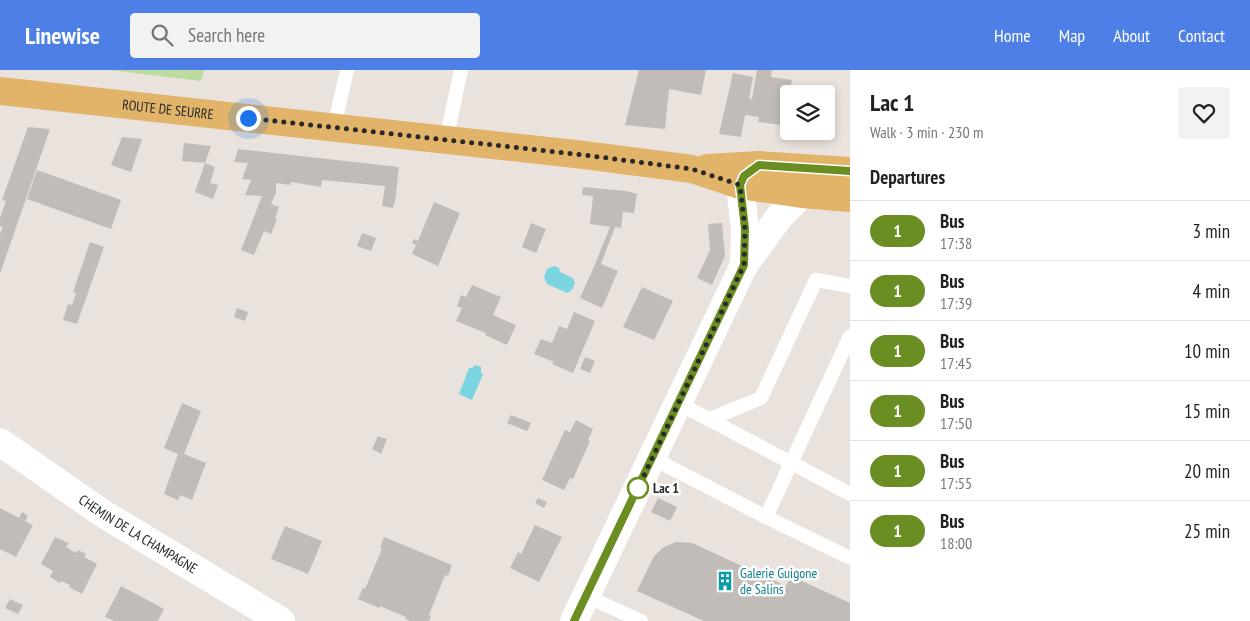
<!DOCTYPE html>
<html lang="en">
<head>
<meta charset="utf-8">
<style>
	:root { --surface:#fff; --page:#f2f2f2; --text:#222; --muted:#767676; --line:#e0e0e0; --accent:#4d7fe6 }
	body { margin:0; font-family:"PT Sans Narrow",sans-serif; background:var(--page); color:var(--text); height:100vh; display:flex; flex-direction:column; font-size:19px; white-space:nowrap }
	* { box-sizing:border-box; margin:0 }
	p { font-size:16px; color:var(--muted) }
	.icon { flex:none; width:28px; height:28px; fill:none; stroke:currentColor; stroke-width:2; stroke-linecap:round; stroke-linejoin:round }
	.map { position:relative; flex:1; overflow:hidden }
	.details { display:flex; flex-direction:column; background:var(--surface); width:400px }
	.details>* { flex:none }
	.badge { padding:0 10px; border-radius:16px; font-size:18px; line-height:32px }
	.fabs { position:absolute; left:780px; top:15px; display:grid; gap:10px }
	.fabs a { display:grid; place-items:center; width:55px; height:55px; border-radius:5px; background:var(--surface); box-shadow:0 2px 8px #0003; font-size:25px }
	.you { position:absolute; width:25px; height:25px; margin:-12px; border:4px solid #fff; border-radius:50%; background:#1a73e8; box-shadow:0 0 0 8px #1a73e833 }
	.map>.badge { position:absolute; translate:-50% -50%; box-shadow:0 0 0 2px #fff }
	h2 { padding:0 20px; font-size:19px; line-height:45px }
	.round { display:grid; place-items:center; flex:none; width:52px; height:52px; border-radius:5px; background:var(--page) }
	.summary { display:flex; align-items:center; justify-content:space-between; height:85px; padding:0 20px }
	h1 { font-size:24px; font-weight:700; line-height:38px }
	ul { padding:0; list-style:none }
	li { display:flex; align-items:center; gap:15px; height:60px; padding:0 20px; border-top:1px solid var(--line) }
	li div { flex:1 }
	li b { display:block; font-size:19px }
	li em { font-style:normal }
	li .badge { min-width:55px; font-weight:700; text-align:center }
	header { display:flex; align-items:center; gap:30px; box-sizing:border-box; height:70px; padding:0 25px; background:var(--accent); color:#fff }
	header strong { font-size:24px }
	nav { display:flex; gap:28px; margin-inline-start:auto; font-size:18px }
	.search { width:350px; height:45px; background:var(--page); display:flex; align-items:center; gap:12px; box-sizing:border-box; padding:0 18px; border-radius:5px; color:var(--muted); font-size:19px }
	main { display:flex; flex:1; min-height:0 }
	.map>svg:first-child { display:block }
	.green { fill:#bcdb9e }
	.water { fill:#7ad5e1 }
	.building { fill:#c2bcb9 }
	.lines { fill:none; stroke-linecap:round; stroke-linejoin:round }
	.service { stroke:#fff; stroke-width:14 }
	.minor { stroke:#fff; stroke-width:28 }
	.secondary { stroke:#fff; stroke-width:28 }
	.primary { stroke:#e1b46a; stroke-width:28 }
	.line-casing { stroke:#fff; stroke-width:11 }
	.line { stroke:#6b8e23; stroke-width:8 }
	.walk { stroke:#292929; stroke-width:5; stroke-dasharray:0 9 }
	.stop-dot { fill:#fff; stroke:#6b8e23; stroke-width:2.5 }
	.labels { text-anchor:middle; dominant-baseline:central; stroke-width:5; stroke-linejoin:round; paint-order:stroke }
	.street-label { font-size:14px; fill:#292929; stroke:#fff }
	.stop-label { font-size:14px; font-weight:bold; fill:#292929; stroke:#fff; text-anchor:start }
	.culture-label { font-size:14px; fill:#0d838f; stroke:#fff; text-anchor:start }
</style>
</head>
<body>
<header>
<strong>Linewise</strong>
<div class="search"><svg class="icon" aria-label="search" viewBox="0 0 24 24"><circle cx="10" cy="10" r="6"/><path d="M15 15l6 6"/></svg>Search here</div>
<nav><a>Home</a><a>Map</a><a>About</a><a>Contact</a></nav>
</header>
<main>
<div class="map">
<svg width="850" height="551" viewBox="0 0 850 551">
	<rect width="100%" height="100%" fill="#eae2dc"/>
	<path class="green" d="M110 0H204L201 11Z"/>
	<g class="water">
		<path d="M554 196 559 198 560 202 573 208 575 213 572 220 567 223 547 214 544 207 547 199Z"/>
		<path d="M475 295 481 297V303L483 304 472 330 459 324 469 298H472Z"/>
	</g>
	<g class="building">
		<path d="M639 0H706L701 25 669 19 665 59 625 55Z"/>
		<path d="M757 0H772L771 7 792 10 789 24V56L758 52 759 47 745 45 741 67 719 64 733 3 753 7 749 28 752 29Z"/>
		<path d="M28 57 50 59 0 204V164L3 157 0 156V148L6 131 2 130Z"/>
		<path d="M122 67 142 69 131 102 111 95Z"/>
		<path d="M184 73 211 76 205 93 182 91Z"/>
		<path d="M238 79 399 97 395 132 394 133 393 138 382 136 385 116 322 110 321 117 291 112 290 115 276 113V123L271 134 279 137 275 148 277 149 271 164 264 161 254 185 241 180 262 126 245 125 251 110 242 109 248 93 234 92Z"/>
		<path d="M205 93 215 97 210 113 218 115 213 129 195 122Z"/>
		<path d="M37 100 121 130 111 159 27 129Z"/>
		<path d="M583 117 626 121 637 124 634 143 623 142 621 158 615 157 601 194 618 201 602 238 580 228 596 192 610 157 590 154 593 126 582 125Z"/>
		<path d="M434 132 460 143 438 196 412 184 416 175 412 173 414 169 418 171Z"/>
		<path d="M531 153 546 159 536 183 522 177Z"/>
		<path d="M722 153 725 186 712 215 697 208 710 180 708 154Z"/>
		<path d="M362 163 376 168 371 181 357 176Z"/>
		<path d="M90 172 104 177 77 254 63 250 68 234 72 235 76 223 73 222Z"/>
		<path d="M472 215 501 227 493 245 516 255 507 275 485 265 486 263 456 251 462 238 457 236 461 225 466 227Z"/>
		<path d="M642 217 673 231 654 270 623 257Z"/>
		<path d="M237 238 248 242 245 251 234 247Z"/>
		<path d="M574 242 595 251 573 303 552 294 554 292 534 284 541 269 552 273 559 256 567 259Z"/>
		<path d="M585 287 595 291 590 303 580 299Z"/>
		<path d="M182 333 201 341 184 384 206 393 192 430 180 425 178 430 164 424 178 384 164 378Z"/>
		<path d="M511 345 531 353 527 361 507 353Z"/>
		<path d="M576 350 593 359 588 370 590 371 573 409 570 408 564 420 542 410 565 360 570 362Z"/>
		<path d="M378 366 387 369 381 384 372 379Z"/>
		<path d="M538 428 547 432 544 438 535 433Z"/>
		<path d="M658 428 677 437 670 451 651 442Z"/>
		<path d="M0 438 19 448 22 442 28 446 25 451 33 455 16 487 0 479Z"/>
		<path d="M535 455 562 467 539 512 510 498 518 482 521 484Z"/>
		<path d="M285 456 322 471 308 504 271 489Z"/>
		<path d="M55 467 69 473 66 477 76 483 78 480 86 484 84 487 97 494 82 524 69 517 70 515 61 511 60 513 50 507 53 501 41 494Z"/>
		<path d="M384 467 452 495 448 506 445 505 429 545 431 546 429 551H410L405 549 406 547 380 536 379 538 358 529 363 518 365 519 382 479 380 478Z"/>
		<path d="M676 472 692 473 786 516 791 506 850 533V551H704L637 521 654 486 664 477Z"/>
		<path d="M121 516 164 539 158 551H114L105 547Z"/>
		<path d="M10 529 23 535 18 544 5 538Z"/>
	</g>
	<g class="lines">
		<g class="service">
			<path d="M334 57 347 0"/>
			<path d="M446 70 461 0"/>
			<path d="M678 333 850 424"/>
			<path d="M710 349 761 328 816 210 850 216"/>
			<path d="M652 388 766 447 850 488"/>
			<path d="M766 447 850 266"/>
			<path d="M586 526 641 551"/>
		</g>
		<path class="minor" id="s1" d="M0 372 102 443 281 551"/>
		<g class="secondary">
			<path d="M744 195 745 159 740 115 744 106 755 98"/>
			<path d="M574 551 744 195 780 146 802 124"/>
		</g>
		<g class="primary">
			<path id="s2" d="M0 21 584 85 692 99 740 115 802 124 850 128"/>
			<path d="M707 98 759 95 850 101"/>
		</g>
	</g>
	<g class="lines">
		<defs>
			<path id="line" d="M574 551 744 195 745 159 740 115 744 106 759 95 850 101"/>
		</defs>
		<use href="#line" class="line-casing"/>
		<use href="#line" class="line"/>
		<path class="walk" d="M248 48 584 85 692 99 740 115 745 159 744 195 638 418"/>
	</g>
	<defs>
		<symbol id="building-bare" viewBox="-9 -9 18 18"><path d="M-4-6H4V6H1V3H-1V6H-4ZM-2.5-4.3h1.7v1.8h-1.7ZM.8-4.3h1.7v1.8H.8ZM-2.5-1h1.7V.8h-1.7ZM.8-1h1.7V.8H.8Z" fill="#0f9aa8" stroke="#fff" stroke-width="2.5" paint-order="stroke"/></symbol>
	</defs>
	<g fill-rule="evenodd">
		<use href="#building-bare" x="711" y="497" width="28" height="28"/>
	</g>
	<circle class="stop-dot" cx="638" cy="418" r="10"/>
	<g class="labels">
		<g class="street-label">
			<text stroke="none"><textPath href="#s2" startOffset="169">ROUTE DE SEURRE</textPath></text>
			<text stroke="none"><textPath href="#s1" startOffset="166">CHEMIN DE LA CHAMPAGNE</textPath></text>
		</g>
		<g class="stop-label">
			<text x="653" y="418">Lac 1</text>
		</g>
		<g class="culture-label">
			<text x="740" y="503">Galerie Guigone<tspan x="740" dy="16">de Salins</tspan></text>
		</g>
	</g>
</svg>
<div class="fabs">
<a><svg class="icon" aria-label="layers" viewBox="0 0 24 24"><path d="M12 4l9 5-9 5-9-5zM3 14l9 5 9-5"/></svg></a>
</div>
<div class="you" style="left:248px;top:48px"></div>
</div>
<section class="details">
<div class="summary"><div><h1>Lac 1</h1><p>Walk · 3 min · 230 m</p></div><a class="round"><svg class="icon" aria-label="heart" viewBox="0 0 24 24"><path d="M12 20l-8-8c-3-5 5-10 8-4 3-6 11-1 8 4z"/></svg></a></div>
<h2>Departures</h2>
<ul>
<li><span class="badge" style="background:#6b8e23;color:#fff">1</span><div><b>Bus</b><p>17:38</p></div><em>3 min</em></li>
<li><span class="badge" style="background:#6b8e23;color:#fff">1</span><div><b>Bus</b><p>17:39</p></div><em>4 min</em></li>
<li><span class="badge" style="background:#6b8e23;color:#fff">1</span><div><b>Bus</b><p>17:45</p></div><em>10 min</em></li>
<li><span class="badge" style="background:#6b8e23;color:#fff">1</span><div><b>Bus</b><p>17:50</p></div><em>15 min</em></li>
<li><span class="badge" style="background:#6b8e23;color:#fff">1</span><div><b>Bus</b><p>17:55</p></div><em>20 min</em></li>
<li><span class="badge" style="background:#6b8e23;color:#fff">1</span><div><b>Bus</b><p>18:00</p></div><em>25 min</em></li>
</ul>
</section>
</main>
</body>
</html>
